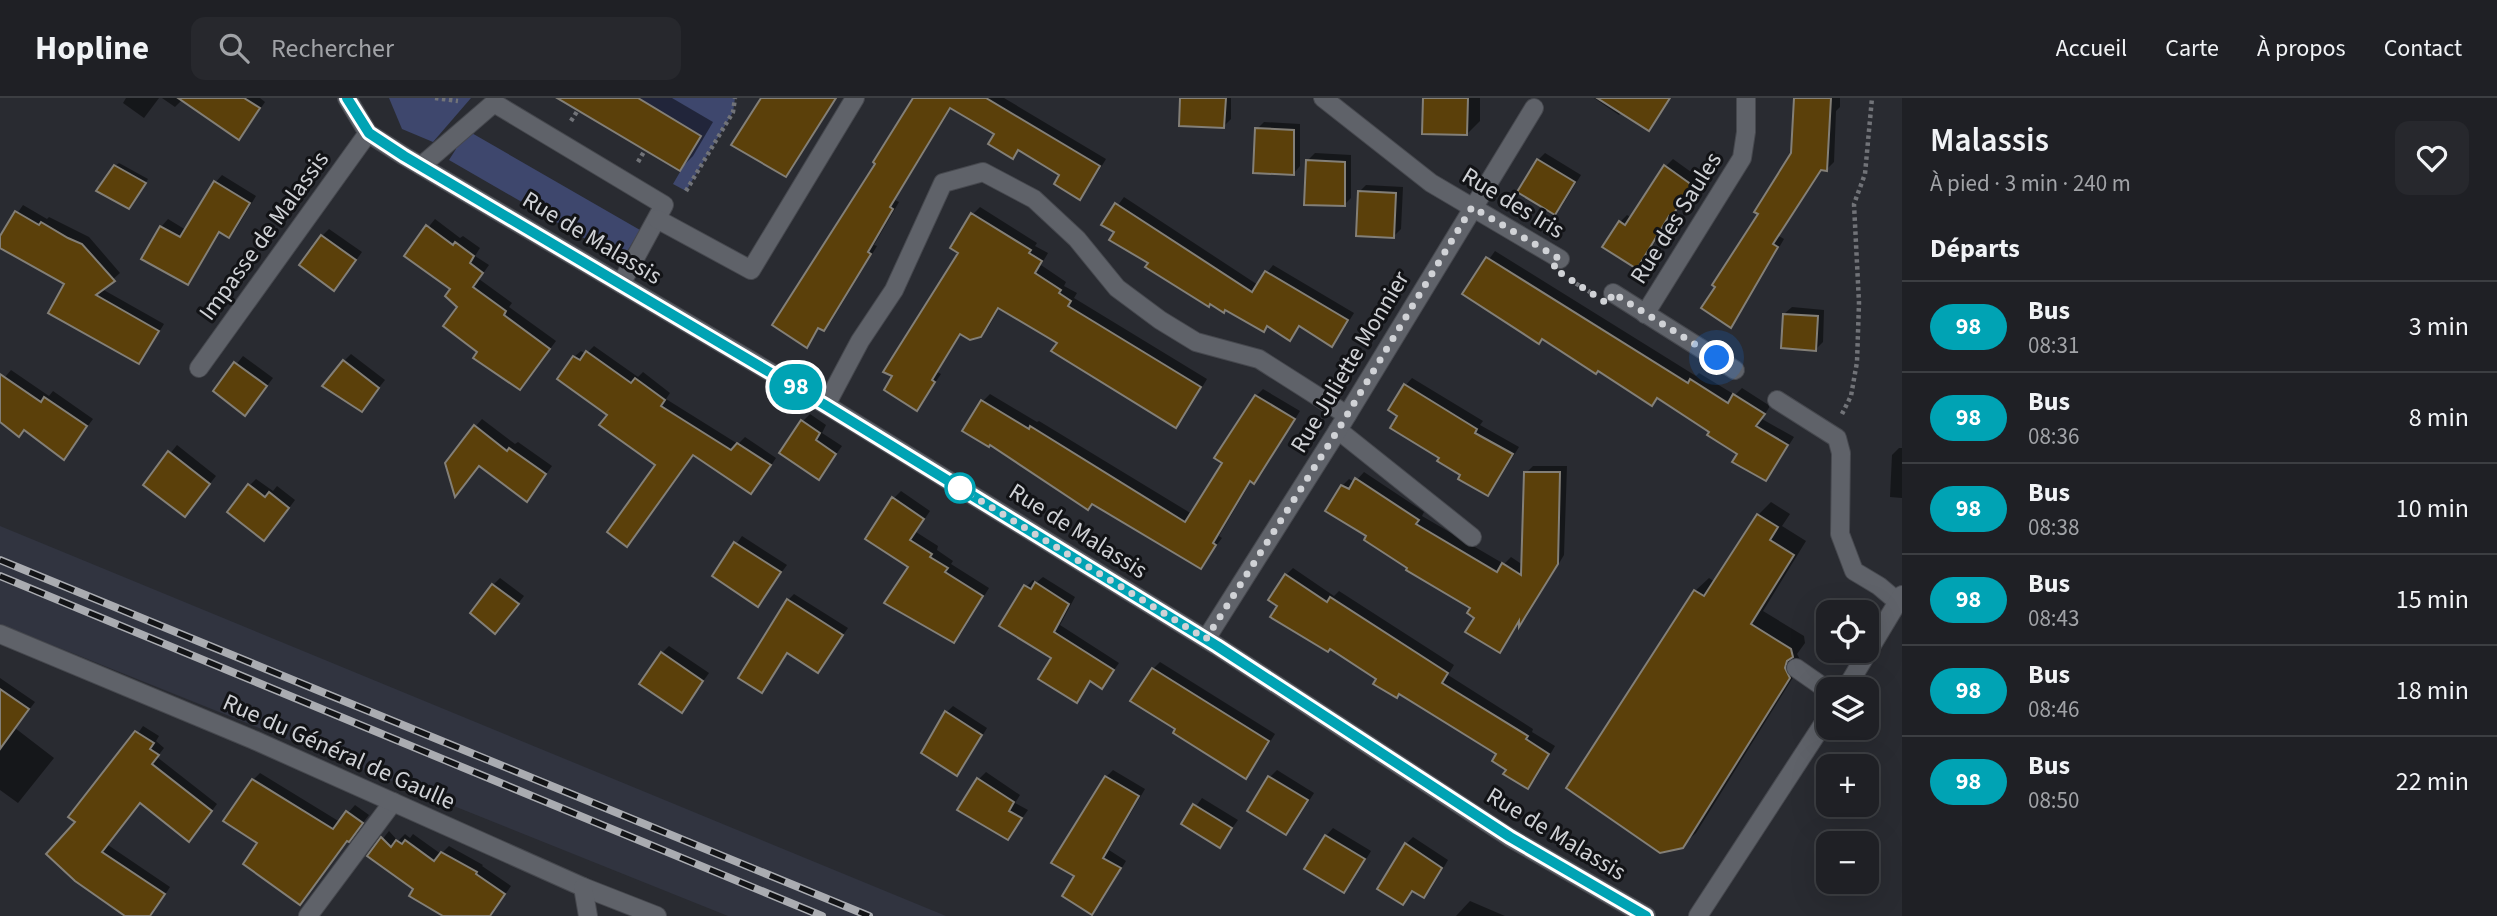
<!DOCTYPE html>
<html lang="fr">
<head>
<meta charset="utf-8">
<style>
	:root { --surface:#1f2025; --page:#27282d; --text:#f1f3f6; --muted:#a1a3a7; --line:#3c3e42 }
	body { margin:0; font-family:"Source Sans 3",sans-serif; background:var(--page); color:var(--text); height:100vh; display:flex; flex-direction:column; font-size:26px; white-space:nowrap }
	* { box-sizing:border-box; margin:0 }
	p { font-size:23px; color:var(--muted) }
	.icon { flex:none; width:38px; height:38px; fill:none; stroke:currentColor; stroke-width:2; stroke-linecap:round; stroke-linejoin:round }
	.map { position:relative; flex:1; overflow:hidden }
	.drawer { display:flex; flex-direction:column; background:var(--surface); width:595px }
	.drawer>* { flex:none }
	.badge { padding:0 14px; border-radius:23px; font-size:24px; line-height:46px }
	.buttons { position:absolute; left:1816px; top:502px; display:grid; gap:14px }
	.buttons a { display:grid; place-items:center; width:63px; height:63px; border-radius:14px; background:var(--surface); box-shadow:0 7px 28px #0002,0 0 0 2px var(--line); font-size:35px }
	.you { position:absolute; width:35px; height:35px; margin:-18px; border:5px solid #fff; border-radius:50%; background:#1a73e8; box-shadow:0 0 0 10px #1a73e833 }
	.map>.badge { position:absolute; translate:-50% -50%; box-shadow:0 0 0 4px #fff }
	h2 { padding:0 28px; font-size:26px; line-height:63px }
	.round { display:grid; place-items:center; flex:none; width:74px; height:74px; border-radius:14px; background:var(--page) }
	.overview { display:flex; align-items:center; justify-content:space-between; height:119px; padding:0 28px }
	h1 { font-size:33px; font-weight:600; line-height:52px }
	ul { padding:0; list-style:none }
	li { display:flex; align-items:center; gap:21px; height:91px; padding:0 28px; border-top:2px solid var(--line) }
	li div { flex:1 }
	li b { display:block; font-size:26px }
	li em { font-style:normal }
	li .badge { min-width:77px; font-weight:700; text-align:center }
	header { display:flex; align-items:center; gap:42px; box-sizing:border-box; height:98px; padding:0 35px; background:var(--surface); border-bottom:2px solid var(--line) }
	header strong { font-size:33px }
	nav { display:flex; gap:38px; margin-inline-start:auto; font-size:24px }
	.search { width:490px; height:63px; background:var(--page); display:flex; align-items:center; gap:18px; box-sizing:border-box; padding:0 24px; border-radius:14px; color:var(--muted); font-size:26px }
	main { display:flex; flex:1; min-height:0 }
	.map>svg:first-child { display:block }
	.built { fill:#313440 }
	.green { fill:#3e476d }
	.shadow { fill:#0007 }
	.building { fill:#5b400a; stroke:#837f77; stroke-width:2 }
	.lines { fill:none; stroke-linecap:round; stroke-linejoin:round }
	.lane-casing { stroke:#46484e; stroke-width:20 }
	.street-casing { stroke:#46484e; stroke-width:20 }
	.path { stroke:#717378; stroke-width:4.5; stroke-dasharray:3.5 3.5; stroke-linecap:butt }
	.lane { stroke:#5f6269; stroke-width:18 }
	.street { stroke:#5f6269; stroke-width:18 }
	.rail-casing { stroke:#aaacb1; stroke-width:8 }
	.rail { stroke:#121316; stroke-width:5; stroke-dasharray:16; stroke-linecap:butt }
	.line-casing { stroke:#fff; stroke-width:16 }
	.line { stroke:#00a3b4; stroke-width:10 }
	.walk { stroke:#d0d2d6; stroke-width:7; stroke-dasharray:0 12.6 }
	.stop-dot { fill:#fff; stroke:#00a3b4; stroke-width:3.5 }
	.labels { text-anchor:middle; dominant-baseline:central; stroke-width:6; stroke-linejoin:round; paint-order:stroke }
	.street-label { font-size:24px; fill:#d0d2d6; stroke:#121316 }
</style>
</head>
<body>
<header>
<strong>Hopline</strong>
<div class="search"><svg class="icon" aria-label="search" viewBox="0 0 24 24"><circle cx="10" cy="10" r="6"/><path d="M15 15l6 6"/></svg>Rechercher</div>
<nav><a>Accueil</a><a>Carte</a><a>À propos</a><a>Contact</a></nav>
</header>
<main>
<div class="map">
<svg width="1902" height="818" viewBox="0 0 1902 818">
	<rect width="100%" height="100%" fill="#292b31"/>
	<path class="built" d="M0 428 946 818H728L0 526Z"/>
	<g class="green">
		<path d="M389 0H471L433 44 402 31Z"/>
		<path d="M638 0H735L733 14 686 93 673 86 701 38Z"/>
		<path d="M470 34 640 132 622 162 449 62 456 51 453 50Z"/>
	</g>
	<g class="shadow">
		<path d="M126 0H159L144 20 123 5Z"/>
		<path d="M162 0H260L265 4 245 33 183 1 175 9Z"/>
		<path d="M560 0H672L713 24 693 58 680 71Z"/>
		<path d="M762 0H836L793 70 786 77Z"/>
		<path d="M915 0H1004L1106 61 1087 92 1080 99 1062 76 1020 51 1012 59 996 35 952 9 895 102 899 104 874 147 877 148 831 224 824 231 820 229 807 247 877 65Z"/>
		<path d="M1182 0H1231V21L1224 28Z"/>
		<path d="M1425 0H1480V23L1467 36Z"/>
		<path d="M1594 0H1671L1649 31 1622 14 1619 17Z"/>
		<path d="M1795 0H1840V9L1836 13 1834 64 1827 71H1823L1779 138 1784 141 1738 220 1731 227 1760 115 1793 56Z"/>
		<path d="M1264 24 1300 26V68L1293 76 1257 31Z"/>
		<path d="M1315 55 1351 57V100L1344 107 1308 62Z"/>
		<path d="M1545 55 1581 77 1562 108 1555 115 1538 62Z"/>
		<path d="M1673 61 1698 79 1643 162 1636 169 1620 124 1627 117 1632 120 1665 69Z"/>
		<path d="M119 65 148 81 132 106 115 68Z"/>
		<path d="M222 77 256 98 236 131 229 138 221 133 194 178 187 185 161 129 168 121 186 132 215 85Z"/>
		<path d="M1366 87 1403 89 1401 131 1394 138 1359 94Z"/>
		<path d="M1124 99 1258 187 1273 167 1354 215 1339 239 1332 246 1301 228 1290 241 1150 164 1117 134 1104 126Z"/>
		<path d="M23 107 47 121 49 119 89 139 120 175 102 191 164 226 145 257 139 264 66 185 0 148V141Z"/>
		<path d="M980 109 1037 145 1035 148 1048 155 1041 167 1066 184 1064 188 1077 195 1074 200 1207 281 1183 321 1176 328 1059 244 1000 209 988 230 980 237 962 234 937 274 941 276 917 311 960 154 953 149 973 116Z"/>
		<path d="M435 121 460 140 463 138 480 150 475 158 489 167 479 181 512 205 509 209 556 243 526 283 479 254 452 191 406 157Z"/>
		<path d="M329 131 362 154 341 183 322 138Z"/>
		<path d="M1495 153 1696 278 1699 275 1735 297 1742 290 1770 308 1762 321 1794 339 1772 374 1765 381 1739 355 1711 333 1658 299 1652 306 1598 272 1464 196Z"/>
		<path d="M1792 209 1824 212 1823 244 1816 251 1784 216Z"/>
		<path d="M594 248 638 279 643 274 670 295 666 301 738 346 745 339 776 360 758 387 751 394 694 355 658 367 610 316 574 259 581 253 586 256Z"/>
		<path d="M351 256 385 282 361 312 344 263Z"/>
		<path d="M243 258 273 280 252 308 215 293Z"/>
		<path d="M11 272 49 298 53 293 93 321 64 360 25 330 0 322V285Z"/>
		<path d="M1412 280 1483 323 1480 327 1519 349 1495 388 1487 396 1441 359 1400 317 1405 288Z"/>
		<path d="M1263 291 1300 313 1261 377 1254 384 1252 382 1219 438 1222 440 1200 469 983 303 990 296 1037 324 1039 323 1192 416 1224 365 1256 298Z"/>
		<path d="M810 316 826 327 822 335 842 348 819 380 803 323Z"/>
		<path d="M482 321 515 346 518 344 552 368 527 402 475 329Z"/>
		<path d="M177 347 216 378 185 417 145 387Z"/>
		<path d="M1899 350H1902V400L1890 399 1892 357Z"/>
		<path d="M1533 368H1567L1564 457 1526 520 1521 525V522L1506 546 1499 553 1476 519 1472 510 1410 469 1369 438 1342 388 1349 381 1355 384 1364 374 1424 414 1422 418 1504 466 1511 459 1523 467 1526 375Z"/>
		<path d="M256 381 273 393 277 388 295 402 271 434 249 388Z"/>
		<path d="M901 393 930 413 916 434 938 448 937 452 953 463 951 466 989 490 961 536 954 543 910 468 868 441 894 400Z"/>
		<path d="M1771 404 1790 416 1782 428 1806 443 1763 513 1804 538 1805 545 1797 556 1802 565 1696 735 1682 748 1569 690 1695 493 1709 480 1715 484 1758 417Z"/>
		<path d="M742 438 787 467 758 506 715 477Z"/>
		<path d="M1293 470 1334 498 1339 493 1454 567 1448 577 1533 631 1532 634 1555 648 1535 682 1528 689 1508 671 1499 656 1378 581 1279 507 1286 477Z"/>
		<path d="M1043 479 1075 499 1060 527 1119 565 1102 589 1092 582 1077 603 1054 559 1026 489 1033 482 1037 484Z"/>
		<path d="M500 480 524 498 502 526 493 487Z"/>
		<path d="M794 496 848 530 818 573 788 554 767 586 788 502Z"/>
		<path d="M669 548 709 575 682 613 662 555Z"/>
		<path d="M1160 564 1275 636 1253 671 1246 678 1177 630 1153 571Z"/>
		<path d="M0 580 35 604 15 630 54 660 18 705 0 692Z"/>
		<path d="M953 608 987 630 963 670 956 676 947 614Z"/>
		<path d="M143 628 159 638 156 643 164 650 157 659 217 706 195 735 141 703 108 747 170 789 151 818H129L77 724Z"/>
		<path d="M1113 672 1145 691 1109 752 1126 763 1099 808 1092 815 1077 777 1106 679Z"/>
		<path d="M1277 672 1314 695 1293 728 1286 735 1270 679Z"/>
		<path d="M986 674 1020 697 1015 705 1028 712 1008 740 959 712 979 681Z"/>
		<path d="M260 675 340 724 355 707 369 717 329 768 253 682Z"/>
		<path d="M1202 700 1238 722 1219 748 1183 726Z"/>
		<path d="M1333 730 1371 753 1351 786 1344 793 1307 770 1326 738Z"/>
		<path d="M389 733 398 743 405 736 410 740 413 736 441 756 449 748 483 767 482 768 511 788 490 818H447L416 791 370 757Z"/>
		<path d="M1413 739 1448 762 1431 791 1424 798 1414 792 1403 805 1406 746Z"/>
		<path d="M1470 803 1505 818H1456Z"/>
	</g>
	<g class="building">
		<path d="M178 0H244L260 10 239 42Z"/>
		<path d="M557 0H638L701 38 680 73Z"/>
		<path d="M761 0H836L786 79 731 47Z"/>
		<path d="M913 0H986L1100 68 1080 102 1054 86 1059 77 1018 52 1013 61 988 46 994 36 950 10 890 109 893 111 868 154 871 156 824 233 818 230 807 250 772 227 875 66 873 64Z"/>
		<path d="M1180 0H1226L1224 30 1179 28Z"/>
		<path d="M1423 0H1468L1467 37 1422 36Z"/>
		<path d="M1597 0H1670L1649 33Z"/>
		<path d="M1794 0H1831L1827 73 1821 72 1773 146 1778 149 1731 230 1701 210 1715 189 1712 187 1758 116 1754 114 1791 55Z"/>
		<path d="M1255 30 1294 32V77L1253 75Z"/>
		<path d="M1537 61 1575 84 1555 117 1517 94Z"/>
		<path d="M1306 62 1345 64V108L1304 107Z"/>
		<path d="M114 67 146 85 129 111 96 93Z"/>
		<path d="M1664 67 1692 87 1671 120 1669 118 1637 171 1602 149 1619 123 1625 127Z"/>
		<path d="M214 83 250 105 229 140 219 134 188 187 141 161 160 128 180 139Z"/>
		<path d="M1358 93 1396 95 1394 140 1356 138Z"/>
		<path d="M1115 105 1252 194 1265 173 1348 222 1332 249 1299 228 1290 243 1267 228 1264 234 1225 212 1224 215 1210 206 1209 209 1145 169 1148 165 1109 142 1114 134 1101 127Z"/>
		<path d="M15 113 39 127 41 124 68 140 82 146 115 183 96 197 159 233 139 266 48 215 64 186 0 150V138Z"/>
		<path d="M971 115 1031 152 1029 155 1042 163 1035 175 1061 192 1059 195 1071 203 1068 208 1201 289 1176 330 1051 253 1057 245 998 210 981 239 970 242 960 236 932 282 935 284 917 313 884 292 892 278 883 274 958 155 950 150Z"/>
		<path d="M426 127 453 147 455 144 474 158 470 165 483 175 473 189 506 213 504 217 550 251 520 292 473 260 477 254 443 228 457 209 445 198 450 191 404 158Z"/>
		<path d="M321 137 356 162 334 193 299 167Z"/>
		<path d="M1486 159 1688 285 1690 281 1728 305 1733 296 1765 316 1756 328 1788 347 1766 383 1732 364 1737 356 1707 337 1709 334 1657 300 1652 308 1598 273 1596 276 1542 241 1539 246 1462 196Z"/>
		<path d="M1783 216 1818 218 1816 253 1781 250Z"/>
		<path d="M586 253 631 285 635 280 665 302 661 308 731 352 737 345 771 367 751 396 693 357 627 449 607 434 655 367 599 327 607 317 557 281 573 258 580 262Z"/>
		<path d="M343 262 379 290 362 314 322 288Z"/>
		<path d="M234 264 267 288 245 318 213 293Z"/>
		<path d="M0 276 41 304 44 299 87 328 64 362 24 332 19 339 0 324Z"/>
		<path d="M1404 286 1477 331 1475 335 1513 356 1488 398 1458 381 1460 377 1437 363 1439 360 1390 330 1397 318 1388 312Z"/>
		<path d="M1255 297 1295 321 1254 386 1250 383 1213 445 1216 447 1201 471 1092 406 1088 412 990 347 989 349 962 333 981 302 1029 331 1030 328 1185 424 1222 365 1214 360Z"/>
		<path d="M801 322 820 335 816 342 836 356 819 382 779 355Z"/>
		<path d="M474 327 507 353 509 350 546 376 527 404 479 368 455 399 445 365Z"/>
		<path d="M168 353 210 386 185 419 143 387Z"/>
		<path d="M1524 374H1560L1558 466 1519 529V523L1500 555 1465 534 1474 520 1467 515 1470 510 1406 472 1407 470 1364 442 1366 438 1325 413 1341 387 1349 391 1355 380 1419 422 1416 426 1497 474 1502 465 1521 477Z"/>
		<path d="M248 386 265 399 269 394 289 410 264 443 227 414Z"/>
		<path d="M892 399 924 421 910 442 932 456 930 459 948 470 945 474 983 498 954 545 884 505 908 469 865 441Z"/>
		<path d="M1757 416 1778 429 1770 442 1794 457 1751 526 1791 551 1793 559 1787 563 1785 570 1790 580 1683 750 1660 755 1566 690 1694 492 1704 498Z"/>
		<path d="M734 444 781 474 758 509 712 478Z"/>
		<path d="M1285 476 1327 504 1330 499 1448 575 1442 585 1528 638 1526 641 1549 656 1528 691 1503 676 1506 672 1492 663 1496 656 1399 596 1397 600 1373 586 1376 581 1330 551 1328 554 1270 519 1277 508 1268 502Z"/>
		<path d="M1035 484 1069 506 1054 534 1114 572 1102 591 1090 583 1077 605 1038 581 1051 560 999 528 1024 487 1031 491Z"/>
		<path d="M492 486 519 506 495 536 470 515Z"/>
		<path d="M787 501 843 537 818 575 787 555 762 595 738 580Z"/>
		<path d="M661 554 703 583 682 615 639 586Z"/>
		<path d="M1152 570 1269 643 1246 681 1173 635 1175 631 1130 603Z"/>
		<path d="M0 591 29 611 0 651Z"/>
		<path d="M945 613 982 637 957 678 921 655Z"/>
		<path d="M135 633 154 645 150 651 159 657 152 666 212 713 189 744 140 705 102 754 165 796 150 818H125L75 783 46 756 75 724 68 719Z"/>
		<path d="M1105 678 1139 698 1103 760 1121 770 1092 817 1062 798 1074 778 1051 765Z"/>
		<path d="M1268 678 1308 702 1286 737 1247 713Z"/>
		<path d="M977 680 1014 704 1009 713 1022 720 1008 742 957 712Z"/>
		<path d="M252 681 333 731 346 713 363 725 349 744 347 743 300 807 243 766 257 745 223 723Z"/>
		<path d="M1193 706 1232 730 1220 750 1181 726Z"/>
		<path d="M1325 737 1365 761 1344 795 1304 771Z"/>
		<path d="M381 739 391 749 396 742 402 746 405 742 434 763 441 754 477 774 476 776 505 796 490 818H443L409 798 413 791 367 758Z"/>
		<path d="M1405 745 1442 770 1424 800 1412 793 1403 807 1377 791Z"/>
	</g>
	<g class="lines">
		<defs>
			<g id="lane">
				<path d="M421 68 494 5 664 107 621 186"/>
				<path d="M657 121 751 172 855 0"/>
				<path d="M199 270 368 35"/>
				<path d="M1796 570 1829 593"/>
				<path d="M308 818 393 704"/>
			</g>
			<g id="street">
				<path d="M347 0 368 35 404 58 826 307 1217 548 1509 739 1646 818"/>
				<path d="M1323 0 1431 85 1560 161"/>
				<path d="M1613 195 1735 272"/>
				<path d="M1645 216 1742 60 1746 34V0"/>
				<path d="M1777 302 1837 340 1841 355 1840 436 1854 473 1879 488 1898 504"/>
				<path d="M826 307 860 243 894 192 943 85 983 74 1034 101 1077 141 1117 190 1160 222 1196 244 1259 261 1347 317"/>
				<path d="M1338 332 1472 439"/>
				<path d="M0 536 254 642 583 789 657 818"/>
				<path d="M1206 541 1338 332 1534 10"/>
				<path d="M1845 592 1902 497"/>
				<path d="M583 789 588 818"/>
				<path d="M1698 818 1829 617"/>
			</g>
		</defs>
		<use href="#lane" class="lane-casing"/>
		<use href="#street" class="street-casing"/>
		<g class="path">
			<path d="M435 0 458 3"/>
			<path d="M571 23 578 12"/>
			<path d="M638 64 645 52"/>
			<path d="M686 93 733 14 735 0"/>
			<path d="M1570 182 1590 194"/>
			<path d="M1842 316 1851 298 1857 264 1859 205 1854 106 1865 76 1872 0"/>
		</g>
		<use href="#lane" class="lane"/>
		<use href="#street" class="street"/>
		<defs>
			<g id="rail">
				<path d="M0 462 869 818"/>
				<path d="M0 478 822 818"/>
			</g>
		</defs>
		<use href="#rail" class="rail-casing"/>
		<use href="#rail" class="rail"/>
	</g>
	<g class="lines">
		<defs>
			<path id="line" d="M347 0 369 35 404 58 825 307 1217 548 1510 739 1646 818"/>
		</defs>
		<use href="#line" class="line-casing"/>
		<use href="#line" class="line"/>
		<path class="walk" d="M960 390 1206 541 1338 332 1472 109 1560 161 1553 170 1608 206 1613 195 1717 260"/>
	</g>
	<circle class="stop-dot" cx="960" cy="390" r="14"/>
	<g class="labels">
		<g class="street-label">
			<text transform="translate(1513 105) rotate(31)">Rue des Iris</text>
			<text transform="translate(1676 120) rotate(-58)">Rue des Saules</text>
			<text transform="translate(264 138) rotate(-54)">Impasse de Malassis</text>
			<text transform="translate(592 140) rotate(31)">Rue de Malassis</text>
			<text transform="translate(1350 264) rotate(-59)">Rue Juliette Monnier</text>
			<text transform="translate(1078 433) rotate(32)">Rue de Malassis</text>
			<text transform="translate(339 654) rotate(24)">Rue du Général de Gaulle</text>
			<text transform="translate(1556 736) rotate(31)">Rue de Malassis</text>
		</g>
	</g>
</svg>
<div class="buttons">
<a><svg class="icon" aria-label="locate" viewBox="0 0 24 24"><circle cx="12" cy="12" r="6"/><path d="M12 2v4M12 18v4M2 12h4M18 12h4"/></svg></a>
<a><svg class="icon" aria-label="layers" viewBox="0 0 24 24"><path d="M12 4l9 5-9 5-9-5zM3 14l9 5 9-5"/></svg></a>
<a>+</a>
<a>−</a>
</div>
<div class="you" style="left:1717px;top:260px"></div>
<b class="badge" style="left:796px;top:289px;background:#00a3b4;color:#fff">98</b>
</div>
<section class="drawer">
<div class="overview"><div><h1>Malassis</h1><p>À pied · 3 min · 240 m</p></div><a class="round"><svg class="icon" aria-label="heart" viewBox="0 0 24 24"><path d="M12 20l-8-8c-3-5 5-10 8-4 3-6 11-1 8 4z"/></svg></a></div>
<h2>Départs</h2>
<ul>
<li><span class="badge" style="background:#00a3b4;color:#fff">98</span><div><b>Bus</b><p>08:31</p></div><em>3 min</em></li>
<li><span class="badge" style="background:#00a3b4;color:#fff">98</span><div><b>Bus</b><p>08:36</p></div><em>8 min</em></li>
<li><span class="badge" style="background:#00a3b4;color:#fff">98</span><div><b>Bus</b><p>08:38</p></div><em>10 min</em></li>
<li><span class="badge" style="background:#00a3b4;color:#fff">98</span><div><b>Bus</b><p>08:43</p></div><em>15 min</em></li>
<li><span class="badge" style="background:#00a3b4;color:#fff">98</span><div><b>Bus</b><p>08:46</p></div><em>18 min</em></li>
<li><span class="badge" style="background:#00a3b4;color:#fff">98</span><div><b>Bus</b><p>08:50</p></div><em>22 min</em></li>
</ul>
</section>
</main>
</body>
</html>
